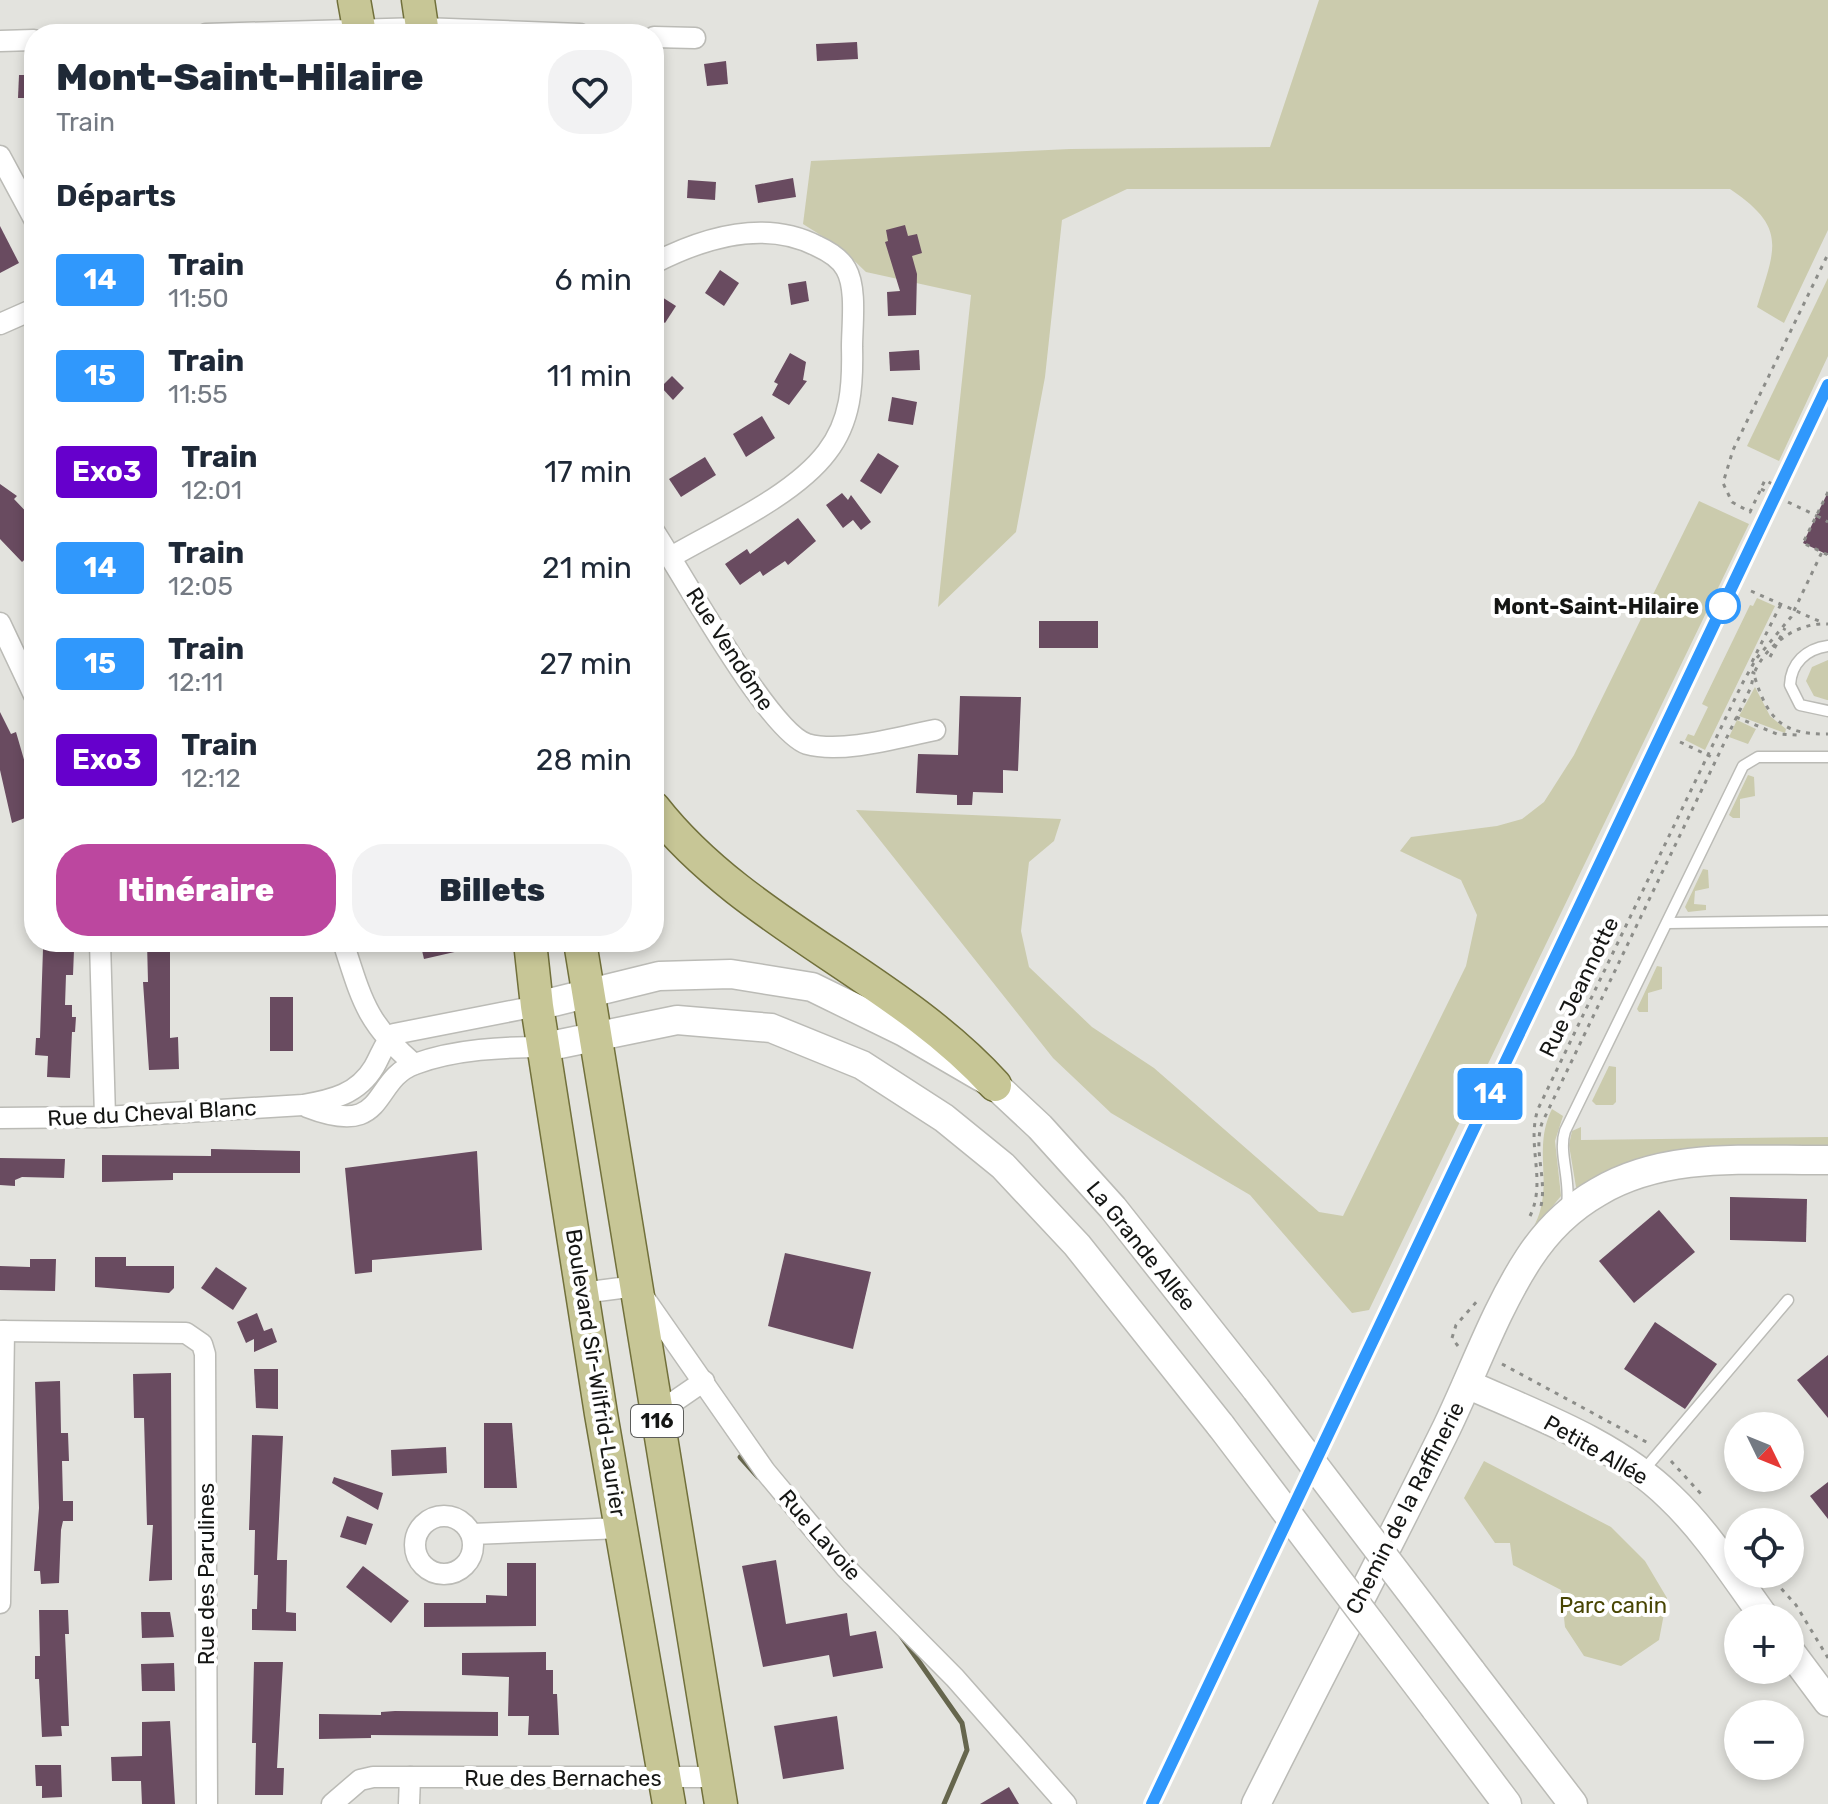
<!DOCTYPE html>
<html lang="fr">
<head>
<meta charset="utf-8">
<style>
	:root { --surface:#fff; --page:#f2f2f3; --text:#1f2937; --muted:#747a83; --accent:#bc479f }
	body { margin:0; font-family:Rubik,sans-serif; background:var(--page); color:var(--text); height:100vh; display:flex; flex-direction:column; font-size:30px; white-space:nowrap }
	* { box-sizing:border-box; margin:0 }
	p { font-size:26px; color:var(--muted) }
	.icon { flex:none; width:44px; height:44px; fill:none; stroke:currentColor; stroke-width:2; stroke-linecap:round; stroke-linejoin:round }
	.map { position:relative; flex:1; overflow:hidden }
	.sheet { position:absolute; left:24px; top:24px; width:640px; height:928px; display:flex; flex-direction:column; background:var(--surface); border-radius:32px; box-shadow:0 4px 12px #0003 }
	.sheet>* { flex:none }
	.badge { padding:0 16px; border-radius:6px; font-size:28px; line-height:52px }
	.needle { width:52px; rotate:133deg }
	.fabs { position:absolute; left:1724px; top:1412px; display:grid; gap:16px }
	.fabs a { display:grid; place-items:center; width:80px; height:80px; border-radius:50%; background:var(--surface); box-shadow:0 4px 12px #0003; font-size:40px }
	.map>.badge { position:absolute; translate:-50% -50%; box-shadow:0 0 0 4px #fff }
	h2 { padding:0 32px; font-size:30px; line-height:72px }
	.round { display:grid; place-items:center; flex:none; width:84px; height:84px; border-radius:32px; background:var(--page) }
	.head { display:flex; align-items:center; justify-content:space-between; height:136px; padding:0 32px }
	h1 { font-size:38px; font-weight:800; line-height:60px }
	.button { display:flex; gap:16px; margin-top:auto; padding:16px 32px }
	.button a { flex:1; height:92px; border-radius:32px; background:var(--accent); color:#fff; font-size:32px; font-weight:800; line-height:92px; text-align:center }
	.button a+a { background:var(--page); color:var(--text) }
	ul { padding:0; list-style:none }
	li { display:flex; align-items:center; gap:24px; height:96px; padding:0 32px }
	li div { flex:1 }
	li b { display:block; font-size:30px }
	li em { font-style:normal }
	li .badge { min-width:88px; font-weight:700; text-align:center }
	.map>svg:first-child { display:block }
	.green { fill:#cbcbad }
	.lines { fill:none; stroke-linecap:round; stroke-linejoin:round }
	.stream { stroke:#66664d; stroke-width:5 }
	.building { fill:#694b60 }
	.lane-casing { stroke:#bbbbb6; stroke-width:13 }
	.street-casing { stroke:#bbbbb6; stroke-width:23 }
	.secondary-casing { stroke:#bbbbb6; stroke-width:31 }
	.primary-casing { stroke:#71703b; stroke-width:35 }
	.path { stroke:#8c8d89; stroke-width:3; stroke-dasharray:4 6; stroke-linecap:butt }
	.lane { stroke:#fff; stroke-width:10 }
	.street { stroke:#fff; stroke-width:20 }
	.secondary { stroke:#fff; stroke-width:28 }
	.primary { stroke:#c7c696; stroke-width:32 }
	.rail { stroke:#595a57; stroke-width:5; stroke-dasharray:10 10; stroke-linecap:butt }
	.secondary-bridge-casing { stroke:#bbbbb6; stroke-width:31; stroke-linecap:butt }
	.path-bridge { stroke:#8c8d89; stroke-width:3; stroke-dasharray:4 6; stroke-linecap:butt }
	.secondary-bridge { stroke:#fff; stroke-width:28 }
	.line-casing { stroke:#fff; stroke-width:18 }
	.line { stroke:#3098fc; stroke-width:12 }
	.stop-dot { fill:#fff; stroke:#3098fc; stroke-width:4 }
	.labels { text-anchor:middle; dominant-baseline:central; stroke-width:8; stroke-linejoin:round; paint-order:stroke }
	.shield { fill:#fff; stroke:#5b5c5a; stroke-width:2 }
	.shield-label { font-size:20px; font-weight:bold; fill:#151614 }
	.stop-label { font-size:22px; font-weight:bold; fill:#151614; stroke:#fff; text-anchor:end }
	.street-label { font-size:22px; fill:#151614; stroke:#fff }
	.park-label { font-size:22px; fill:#484503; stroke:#fff }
</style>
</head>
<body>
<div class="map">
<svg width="1828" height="1804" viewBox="0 0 1828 1804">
	<rect width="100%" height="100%" fill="#e3e3de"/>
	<g class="green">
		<path d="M1319 0H1828V230L1784 323 1757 307C1775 248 1788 228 1730 189H1127L1062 220 1045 377 1016 532 938 607 971 295 866 272 841 248 803 224 811 161 1070 149 1270 147Z"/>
		<path d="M1828 278V356L1779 461 1747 446Z"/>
		<path d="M1699 501 1749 524 1369 1310 1352 1313 1250 1195 1111 1113 1053 1058 856 810 1061 819 1054 841 1029 862 1021 931 1029 967 1092 1027 1154 1068 1319 1212 1343 1216 1466 966 1477 915 1461 880 1400 851 1411 837 1497 826 1522 819 1544 802 1574 755Z"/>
		<path d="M1757 598 1775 606 1705 750 1685 740 1688 734 1694 736 1708 707 1702 704 1750 605 1753 606Z"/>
		<path d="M1828 660V700H1827L1814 696 1806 681 1812 667Z"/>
		<path d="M1755 687 1770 716 1786 729 1785 733 1739 716Z"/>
		<path d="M1737 720 1756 729 1748 744 1729 737Z"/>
		<path d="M1748 775 1754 777 1755 796 1740 799V818H1733L1729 815Z"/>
		<path d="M1703 869 1708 870 1709 888 1695 891 1694 904 1706 905V910L1688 912 1685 907Z"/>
		<path d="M1657 966 1662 967V989L1648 993V1012H1639L1637 1009Z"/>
		<path d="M1609 1066 1616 1067V1102L1613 1105H1596L1592 1101Z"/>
		<path d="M1552 1109 1563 1116 1555 1141 1561 1196 1529 1235C1559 1190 1530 1153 1552 1109Z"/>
		<path d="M1581 1127V1140L1828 1137V1147C1734 1148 1663 1138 1579 1188L1576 1187 1569 1145 1572 1131Z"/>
		<path d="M1484 1461 1611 1527 1645 1561 1667 1598 1659 1640 1621 1666 1584 1656 1565 1627 1561 1590 1513 1565 1510 1543H1495L1464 1498Z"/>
	</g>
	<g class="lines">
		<g class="stream">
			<path d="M740 1457 758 1477"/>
			<path d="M901 1636 962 1723 967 1750 944 1804"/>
		</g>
	</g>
	<g class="building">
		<path d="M857 42 858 59 817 61 816 44Z"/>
		<path d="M726 61 728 84 707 86 704 64Z"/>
		<path d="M19 75H34V98H18Z"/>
		<path d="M793 178 796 197 758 203 755 185Z"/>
		<path d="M688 180 716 182 715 200 687 198Z"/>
		<path d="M905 225 908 236 917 234 922 253 912 256 917 274 916 315 888 316 887 292 900 291 885 242 888 241 886 230Z"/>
		<path d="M0 226 19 263 0 273Z"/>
		<path d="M720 270 739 283 724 306 705 293Z"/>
		<path d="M806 281 809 301 791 305 788 284Z"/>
		<path d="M654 292 676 306 665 323 654 316Z"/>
		<path d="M919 350 920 370 890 371 889 352Z"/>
		<path d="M790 353 806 362 803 380 807 381 789 405 772 395 778 384 774 382Z"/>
		<path d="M672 376 684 388 673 400 661 387Z"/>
		<path d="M892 397 917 402 913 425 888 421Z"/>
		<path d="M762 416 775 438 746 457 733 434Z"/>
		<path d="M878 453 899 466 881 494 860 481Z"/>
		<path d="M705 457 716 475 681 497 669 479Z"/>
		<path d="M0 484 17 496 14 499 34 520V551L22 562 0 539Z"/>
		<path d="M1828 492V555L1803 543Z"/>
		<path d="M842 493 848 500 851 495 871 522 861 530 853 520 843 528 826 505Z"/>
		<path d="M798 518 816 541 788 565 785 561 763 576 760 571 740 585 725 564 747 549 750 554Z"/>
		<rect x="1039" y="621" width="59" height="27"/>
		<path d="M960 696 1021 697 1018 771 1003 770V793L973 792 972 805H957V795L916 793 918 754 958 755Z"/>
		<path d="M0 712 11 734 16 732 34 794V800L29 801 33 815 12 823 0 770Z"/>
		<path d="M48 942H70V950H74L73 975H66L65 1005H72V1017H76L75 1032H72L70 1078 47 1077 48 1056 35 1055 36 1038H40L43 949H48Z"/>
		<path d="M147 942H170V1038L178 1037 179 1069 149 1070 143 982H148Z"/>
		<path d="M420 942H472V948L424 959Z"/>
		<rect x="270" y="997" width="23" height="54"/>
		<path d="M211 1149 300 1151V1173H173V1180L102 1182V1155L211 1156Z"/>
		<path d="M477 1151 482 1250 372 1260V1272L355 1274 345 1168Z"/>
		<path d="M0 1158 65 1159 64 1178 22 1177 15 1180V1186L0 1185Z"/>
		<path d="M1730 1197 1807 1199 1806 1242 1730 1240Z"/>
		<path d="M1659 1210 1695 1252 1634 1303 1599 1261Z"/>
		<path d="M785 1253 871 1272 853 1349 768 1326Z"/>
		<path d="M95 1257H126V1266H174V1288L169 1293 95 1287Z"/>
		<path d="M30 1259H56L55 1291 0 1290V1266L30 1267Z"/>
		<path d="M216 1267 247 1288 233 1310 201 1288Z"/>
		<path d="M257 1313 264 1331 272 1328 277 1342 254 1352V1339L246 1343 237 1322Z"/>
		<path d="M1655 1322 1717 1364 1685 1409 1624 1369Z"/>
		<path d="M1828 1355V1418L1797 1380Z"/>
		<path d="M254 1369H278V1409L256 1408Z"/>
		<path d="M171 1373 172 1580 149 1581 153 1525H147L144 1418H134L133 1374Z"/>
		<path d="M60 1381 61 1433H68L69 1461H62L63 1501H73V1521H63L61 1530 59 1583 41 1584 40 1571H34L39 1508 35 1382Z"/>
		<path d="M484 1423H512L517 1488H484Z"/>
		<path d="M252 1435 283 1436 277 1560H287L286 1612 296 1613V1631L252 1630V1609H257L258 1575H254L255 1530H249Z"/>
		<path d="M446 1447 447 1473 392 1476 391 1450Z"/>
		<path d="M334 1477 383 1493 378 1510 332 1483Z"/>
		<path d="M1828 1482V1519L1810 1496Z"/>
		<path d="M347 1516 373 1524 366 1545 340 1537Z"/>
		<path d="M776 1560 786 1624 847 1613 850 1636 876 1631 883 1668 833 1677 829 1655 763 1667 742 1566Z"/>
		<path d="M507 1563H536V1626L424 1627V1603H486V1595L507 1596Z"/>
		<path d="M363 1566 409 1601 391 1623 346 1587Z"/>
		<path d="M39 1610H68L69 1634H65L69 1726H61L62 1736 42 1737 39 1679H35V1656H40Z"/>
		<path d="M141 1612H170L174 1637 142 1638Z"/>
		<path d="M546 1652V1670H553V1694H557L559 1735H528L529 1716H508L509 1677 462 1675V1653Z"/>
		<path d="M254 1662H283L277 1768H284L283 1795H255L256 1743H252Z"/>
		<path d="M174 1663 175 1691H142L141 1664Z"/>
		<path d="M395 1711 498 1712V1736L371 1735V1738L319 1739V1714L381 1715V1712Z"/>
		<path d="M837 1716 844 1769 783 1779 774 1726Z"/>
		<path d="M170 1721 175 1804H142L141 1781H112L111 1757 142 1756V1722Z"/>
		<path d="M35 1765H61L62 1797 42 1798V1786H36Z"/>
		<path d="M1009 1787 1019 1804H980Z"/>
	</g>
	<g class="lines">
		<defs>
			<g id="lane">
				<path d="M1828 646C1806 649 1791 663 1790 685L1800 705 1828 711"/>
				<path d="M1667 923 1828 921"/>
				<path d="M1567 1205C1571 1180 1558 1152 1565 1131L1743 766 1758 757H1828"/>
				<path d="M1643 1471 1788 1300"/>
			</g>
			<g id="street">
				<path d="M206 34 422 28 580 34"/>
				<path d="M654 37 695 38"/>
				<path d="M0 41 34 40"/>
				<path d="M0 156 34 219"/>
				<path d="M654 263C703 238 765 219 817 246 828 251 840 258 846 269 857 288 852 325 852 347 853 385 851 421 827 452 794 496 719 529 671 557"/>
				<path d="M0 324 34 309"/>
				<path d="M654 531C681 572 769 732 807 744 842 754 900 737 935 730"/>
				<path d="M0 623 34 695"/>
				<path d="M100 942 105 1117"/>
				<path d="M343 942C362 1000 366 1023 414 1064"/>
				<path d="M307 1107C389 1139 370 1080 415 1064 455 1049 504 1047 545 1047"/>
				<path d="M0 1118 105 1117 303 1105C332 1100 358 1094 374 1067 381 1055 384 1043 394 1034L537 1006"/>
				<path d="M582 1293 636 1286 765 1471 846 1568 955 1678 1066 1804"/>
				<path d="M0 1331 186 1333 202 1344 205 1354 207 1804"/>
				<path d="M656 1414 704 1381"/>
				<circle cx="444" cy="1545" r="29"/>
				<path d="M472 1534 622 1528"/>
				<path d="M0 1603 4 1331"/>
				<path d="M332 1804 360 1780 373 1777H717"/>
				<path d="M409 1804 410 1777"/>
			</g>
			<g id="secondary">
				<path d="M537 1006 659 976 731 974 812 987 904 1032 995 1085 1040 1127 1113 1208 1256 1389"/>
				<path d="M545 1047 677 1020 771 1028 862 1065 944 1118 1003 1166 1077 1245 1221 1426"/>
				<path d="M1467 1384C1536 1415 1615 1443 1670 1497 1707 1532 1735 1577 1765 1618"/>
				<path d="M1790 1651 1828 1702"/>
				<path d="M1471 1671 1573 1804"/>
				<path d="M1435 1708 1507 1804"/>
				<path d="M1256 1804C1319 1678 1385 1553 1447 1427 1474 1371 1495 1310 1529 1258 1546 1232 1570 1208 1598 1192 1667 1151 1751 1161 1828 1160"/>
			</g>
			<g id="primary">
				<path d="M354 0 360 34"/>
				<path d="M418 0 423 34"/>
				<path d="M654 808C744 923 896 976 995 1085"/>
				<path d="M530 942 537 1006 601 1414 669 1804"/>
				<path d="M580 942 721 1804"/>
			</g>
		</defs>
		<use href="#lane" class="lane-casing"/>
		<use href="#street" class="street-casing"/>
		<use href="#secondary" class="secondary-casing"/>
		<use href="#primary" class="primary-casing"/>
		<g class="path">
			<path d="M1772 484 1765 480 1750 512 1732 502 1723 483 1733 450 1828 254"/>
			<path d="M1828 492 1803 543 1828 555"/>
			<path d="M1817 516 1828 522"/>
			<path d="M1751 591 1821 622"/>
			<path d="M1770 657 1785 628"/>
			<path d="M1752 662 1781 604"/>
			<path d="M1755 671C1768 644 1797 622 1828 624"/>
			<path d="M1755 678C1768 720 1784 735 1828 734"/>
			<path d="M1736 717 1777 734 1797 735"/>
			<path d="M1680 742 1716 759"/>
			<path d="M1541 1206C1547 1178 1533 1150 1542 1123L1751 687 1754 673 1748 670"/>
			<path d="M1530 1216C1547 1181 1526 1145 1538 1109L1742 684 1756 659 1791 617 1822 552"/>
			<path d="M1458 1346 1452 1338 1456 1325 1478 1300"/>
			<path d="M1502 1364 1650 1444"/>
			<path d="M1671 1461 1701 1494"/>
			<path d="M1768 1574 1796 1605 1828 1658"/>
		</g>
		<use href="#lane" class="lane"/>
		<use href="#street" class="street"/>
		<use href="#secondary" class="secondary"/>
		<use href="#primary" class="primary"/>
		<path class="rail" d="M1152 1804 1828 385"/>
		<defs>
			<g id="secondary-bridge">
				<path d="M1256 1389 1471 1671"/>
				<path d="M1221 1426 1435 1708"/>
			</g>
		</defs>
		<use href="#secondary-bridge" class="secondary-bridge-casing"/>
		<path class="path-bridge" d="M1761 489 1817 516"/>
		<use href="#secondary-bridge" class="secondary-bridge"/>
	</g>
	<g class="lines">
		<defs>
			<path id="line" d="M1152 1804 1828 385"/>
		</defs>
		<use href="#line" class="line-casing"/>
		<use href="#line" class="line"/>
	</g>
	<circle class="stop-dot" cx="1723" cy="606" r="16"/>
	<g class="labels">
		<rect class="shield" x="631" y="1405" width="52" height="32" rx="6"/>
		<g class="shield-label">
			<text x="657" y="1421">116</text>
		</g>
		<g class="stop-label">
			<text x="1699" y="606">Mont-Saint-Hilaire</text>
		</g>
		<g class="street-label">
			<text transform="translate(730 649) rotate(57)">Rue Vendôme</text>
			<text transform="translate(1579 987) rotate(-64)">Rue Jeannotte</text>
			<text transform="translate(152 1113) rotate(-3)">Rue du Cheval Blanc</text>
			<text transform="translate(1141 1246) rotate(51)">La Grande Allée</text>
			<text transform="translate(596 1373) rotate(81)">Boulevard Sir-Wilfrid-Laurier</text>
			<text transform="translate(1596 1450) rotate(30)">Petite Allée</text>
			<text transform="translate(1405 1508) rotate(-63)">Chemin de la Raffinerie</text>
			<text transform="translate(820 1535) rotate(49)">Rue Lavoie</text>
			<text transform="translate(206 1574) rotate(-90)">Rue des Parulines</text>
			<text x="563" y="1778">Rue des Bernaches</text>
		</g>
		<g class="park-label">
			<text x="1613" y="1605">Parc canin</text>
		</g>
	</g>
</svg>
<div class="fabs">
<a><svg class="needle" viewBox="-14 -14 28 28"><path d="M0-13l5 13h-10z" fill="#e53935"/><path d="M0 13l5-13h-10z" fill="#747a83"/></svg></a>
<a><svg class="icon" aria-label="locate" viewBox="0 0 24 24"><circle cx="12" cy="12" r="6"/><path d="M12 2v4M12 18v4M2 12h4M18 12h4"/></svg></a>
<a>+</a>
<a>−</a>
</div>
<b class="badge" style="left:1490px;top:1094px;background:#3098fc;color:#fff">14</b>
<section class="sheet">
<div class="head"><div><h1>Mont-Saint-Hilaire</h1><p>Train</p></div><a class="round"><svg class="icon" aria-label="heart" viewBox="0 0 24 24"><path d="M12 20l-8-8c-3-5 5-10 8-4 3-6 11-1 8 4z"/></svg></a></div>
<h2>Départs</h2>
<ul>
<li><span class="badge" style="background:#3098fc;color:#fff">14</span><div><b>Train</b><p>11:50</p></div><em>6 min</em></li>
<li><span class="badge" style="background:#3098fc;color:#fff">15</span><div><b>Train</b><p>11:55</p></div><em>11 min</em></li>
<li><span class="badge" style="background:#60c;color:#fff">Exo3</span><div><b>Train</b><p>12:01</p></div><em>17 min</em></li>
<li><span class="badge" style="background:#3098fc;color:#fff">14</span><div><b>Train</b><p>12:05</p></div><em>21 min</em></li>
<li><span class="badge" style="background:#3098fc;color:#fff">15</span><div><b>Train</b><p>12:11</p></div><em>27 min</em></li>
<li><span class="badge" style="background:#60c;color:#fff">Exo3</span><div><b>Train</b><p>12:12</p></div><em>28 min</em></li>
</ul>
<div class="button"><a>Itinéraire</a><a>Billets</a></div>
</section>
</div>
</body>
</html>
